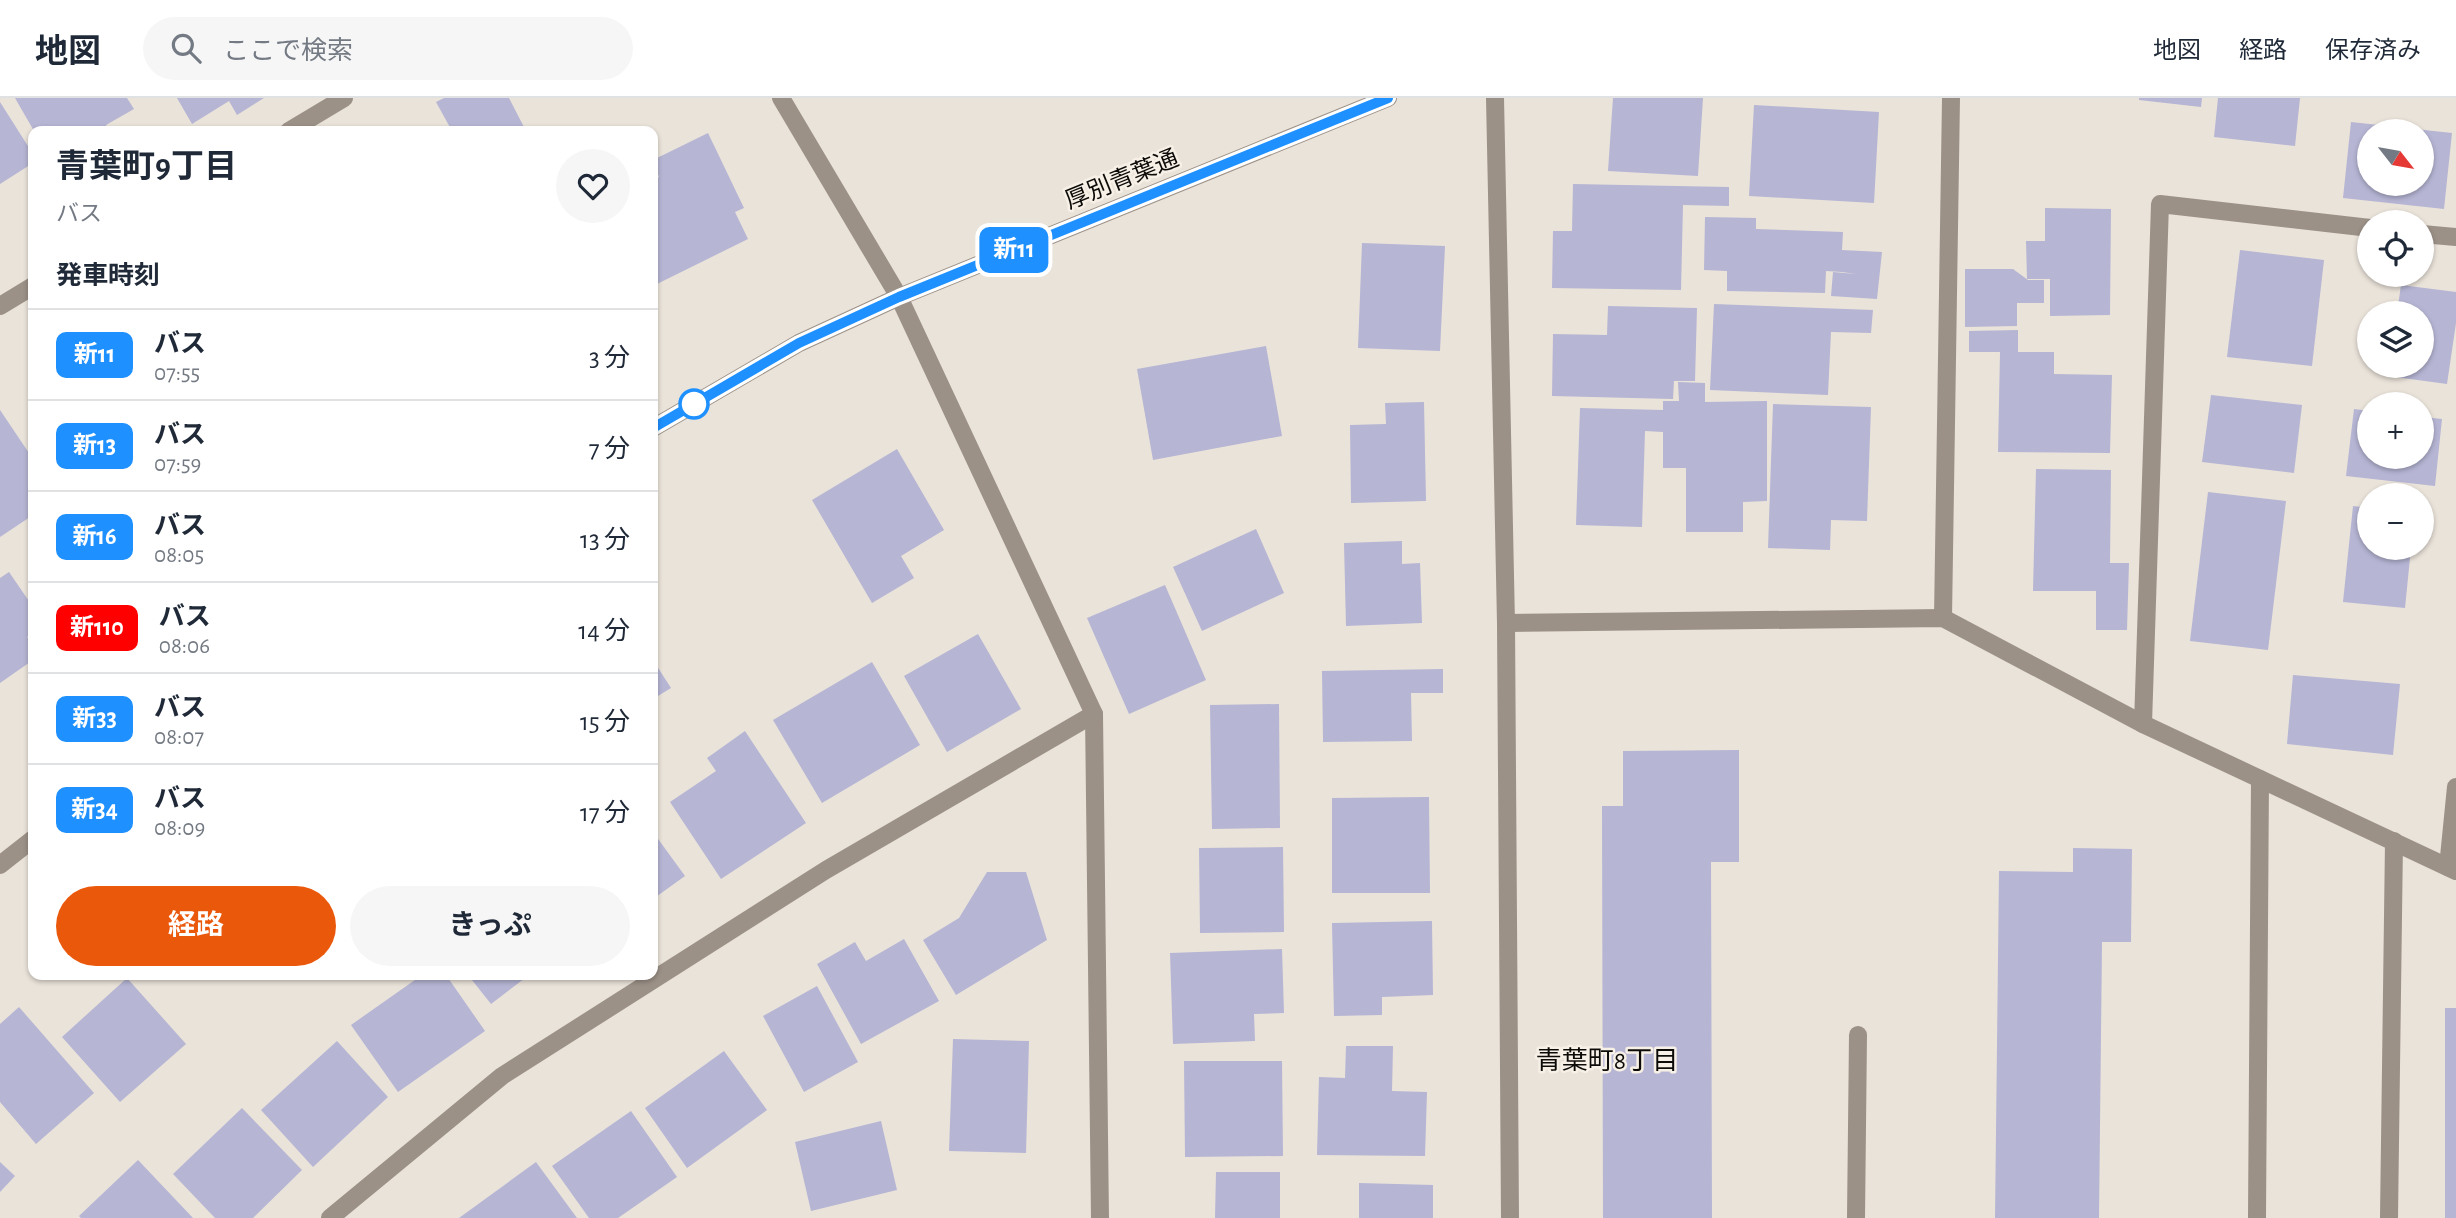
<!DOCTYPE html>
<html lang="ja">
<head>
<meta charset="utf-8">
<style>
	:root { --surface:#fff; --page:#f6f6f7; --text:#1f2937; --muted:#747a83; --line:#e0e1e3; --accent:#ea580c }
	body { margin:0; font-family:"Alegreya Sans","Noto Sans JP",sans-serif; background:var(--page); color:var(--text); height:100vh; display:flex; flex-direction:column; font-size:26px; white-space:nowrap }
	* { box-sizing:border-box; margin:0 }
	p { font-size:23px; color:var(--muted) }
	.icon { flex:none; width:38px; height:38px; fill:none; stroke:currentColor; stroke-width:2; stroke-linecap:round; stroke-linejoin:round }
	.map { position:relative; flex:1; overflow:hidden }
	.details { position:absolute; left:28px; top:28px; width:630px; height:854px; display:flex; flex-direction:column; background:var(--surface); border-radius:14px; box-shadow:0 2px 5px #0004 }
	.details>* { flex:none }
	.badge { padding:0 14px; border-radius:10px; font-size:24px; line-height:46px }
	.needle { width:46px; rotate:121deg }
	.buttons { position:absolute; left:2357px; top:21px; display:grid; gap:14px }
	.buttons a { display:grid; place-items:center; width:77px; height:77px; border-radius:50%; background:var(--surface); box-shadow:0 2px 5px #0004; font-size:35px }
	.map>.badge { position:absolute; translate:-50% -50%; box-shadow:0 0 0 4px #fff }
	h2 { padding:0 28px; font-size:26px; line-height:63px }
	.round { display:grid; place-items:center; flex:none; width:74px; height:74px; border-radius:37px; background:var(--page) }
	.summary { display:flex; align-items:center; justify-content:space-between; height:119px; padding:0 28px }
	h1 { font-size:33px; font-weight:700; line-height:52px }
	.action { display:flex; gap:14px; margin-top:auto; padding:14px 28px }
	.action a { flex:1; height:80px; border-radius:42px; background:var(--accent); color:#fff; font-size:28px; font-weight:700; line-height:80px; text-align:center }
	.action a+a { background:var(--page); color:var(--text) }
	ul { padding:0; list-style:none }
	li { display:flex; align-items:center; gap:21px; height:91px; padding:0 28px; border-top:2px solid var(--line) }
	li div { flex:1 }
	li b { display:block; font-size:26px }
	li em { font-style:normal }
	li .badge { min-width:77px; font-weight:700; text-align:center }
	header { display:flex; align-items:center; gap:42px; box-sizing:border-box; height:98px; padding:0 35px; background:var(--surface); border-bottom:2px solid var(--line) }
	header strong { font-size:33px }
	nav { display:flex; gap:38px; margin-inline-start:auto; font-size:24px }
	.search { width:490px; height:63px; background:var(--page); display:flex; align-items:center; gap:18px; box-sizing:border-box; padding:0 24px; border-radius:38px; color:var(--muted); font-size:26px }
	.map>svg:first-child { display:block }
	.building { fill:#b6b5d4; fill-rule:evenodd }
	.lines { fill:none; stroke-linecap:round; stroke-linejoin:round }
	.minor { stroke:#9c9187; stroke-width:18 }
	.line-casing { stroke:#fff; stroke-width:16 }
	.line { stroke:#1e90ff; stroke-width:10 }
	.stop-dot { fill:#fff; stroke:#1e90ff; stroke-width:3.5 }
	.labels { text-anchor:middle; dominant-baseline:central; stroke-width:5; stroke-linejoin:round; paint-order:stroke }
	.street-label { font-size:24px; fill:#0d0b08; stroke:#f7f0e7 }
	.neighbourhood-label { font-size:26px; fill:#0d0b08; stroke:#f7f0e7 }
</style>
</head>
<body>
<header>
<strong>地図</strong>
<div class="search"><svg class="icon" aria-label="search" viewBox="0 0 24 24"><circle cx="10" cy="10" r="6"/><path d="M15 15l6 6"/></svg>ここで検索</div>
<nav><a>地図</a><a>経路</a><a>保存済み</a></nav>
</header>
<div class="map">
<svg width="2456" height="1120" viewBox="0 0 2456 1120">
	<rect width="100%" height="100%" fill="#eae3da"/>
	<g class="building">
		<path d="M15 0H127L134 11 106 27 109 33H34Z"/>
		<path d="M177 0H264L237 17 229 3 192 26Z"/>
		<path d="M444 0H509L526 33H452L436 4Z"/>
		<path d="M1613 0H1703L1698 78 1608 73Z"/>
		<path d="M2139 0H2202L2201 9 2139 2Z"/>
		<path d="M2218 0H2300L2295 48 2214 39Z"/>
		<path d="M0 4 33 56V65L0 86Z"/>
		<path d="M1754 7 1879 14 1874 105 1749 98Z"/>
		<path d="M2351 24 2452 35 2444 111 2343 100ZM2370 33H2422V86H2370Z"/>
		<path d="M708 35 744 110 735 114 748 141 657 186 653 177V82L659 79 653 62Z"/>
		<path d="M1573 86 1729 89V108L1683 107 1681 192 1552 190 1553 133H1572Z"/>
		<path d="M2045 110 2111 111 2110 217 2050 218V181H2027L2026 143H2045Z"/>
		<path d="M1705 119 1756 120V131L1843 134 1842 152 1882 154 1877 201 1831 198 1833 174 1856 176 1842 174 1826 173 1825 195 1727 193V173L1704 172Z"/>
		<path d="M1362 145 1445 148 1440 253 1358 250Z"/>
		<path d="M2240 152 2324 162 2312 268 2227 259Z"/>
		<path d="M1965 171H2013L2028 182H2044V205H2017V228L1965 229Z"/>
		<path d="M2401 187 2456 194V225L2447 286 2388 278 2389 268H2422V215H2397Z"/>
		<path d="M1714 206 1873 212 1871 235 1831 234 1828 297 1710 292Z"/>
		<path d="M1608 208 1697 210 1695 283H1674L1673 301 1552 298 1553 236 1607 237Z"/>
		<path d="M2018 232V254H2054V276L2112 277 2110 355 1998 354 2000 254H1969V233Z"/>
		<path d="M1266 248 1282 338 1153 362 1137 271Z"/>
		<path d="M1678 284 1705 285V304L1767 303V403L1743 404V434H1686V370H1663V334L1645 333 1642 429 1576 427 1580 310 1663 312V303H1679Z"/>
		<path d="M2211 297 2302 307 2294 375 2202 364Z"/>
		<path d="M1424 304 1426 403 1351 405 1350 327 1386 326 1385 305Z"/>
		<path d="M1773 306 1871 309 1867 423 1831 422 1830 452 1768 450Z"/>
		<path d="M2354 311 2370 313V359H2422V319L2442 321 2435 388 2346 378Z"/>
		<path d="M0 312 33 361V417L0 439Z"/>
		<path d="M897 351 944 432 901 458 914 480 872 505 812 402Z"/>
		<path d="M2036 371 2111 372 2110 465H2129L2127 532H2096V493H2033Z"/>
		<path d="M2208 394 2286 403 2268 552 2190 543Z"/>
		<path d="M2353 408 2370 410V450H2411L2405 510 2343 504Z"/>
		<path d="M1256 431 1284 495 1202 533 1173 469Z"/>
		<path d="M1402 443V466L1420 465 1422 525 1346 528 1344 445Z"/>
		<path d="M9 474 33 509V535L27 539 33 548V562L0 585V480Z"/>
		<path d="M1165 487 1206 582 1129 616 1087 520Z"/>
		<path d="M978 536 1021 611 947 654 904 578Z"/>
		<path d="M653 562 671 590 653 601Z"/>
		<path d="M872 564 920 647 822 705 773 622Z"/>
		<path d="M1443 571V595H1411L1412 643 1323 644 1322 573Z"/>
		<path d="M2293 577 2400 586 2393 657 2287 646Z"/>
		<path d="M1279 606 1280 730 1212 731 1210 607Z"/>
		<path d="M745 633 806 725 721 781 670 704 716 673 707 660Z"/>
		<path d="M1739 652V764H1711L1712 1120H1603L1602 708H1623V653Z"/>
		<path d="M1429 699 1430 795H1332V700Z"/>
		<path d="M653 734 685 778 653 801Z"/>
		<path d="M1283 749 1284 834 1200 835 1199 750Z"/>
		<path d="M2073 750 2132 751 2131 844H2102L2099 1120H1995L1999 773 2073 774Z"/>
		<path d="M987 774H1026L1047 842 956 897 923 842 959 820Z"/>
		<path d="M1432 823 1433 897 1382 899V917L1334 918 1332 825Z"/>
		<path d="M904 841 939 903 861 946 817 866 855 844 866 863Z"/>
		<path d="M1282 851 1284 915 1254 916 1255 943 1173 946 1170 855Z"/>
		<path d="M422 877H446L485 933 398 994 351 927Z"/>
		<path d="M468 877H529L491 906Z"/>
		<path d="M127 880 186 946 120 1004 62 939Z"/>
		<path d="M817 888 858 964 804 994 763 918Z"/>
		<path d="M19 909 94 995 36 1046 0 1004V926Z"/>
		<rect x="2445" y="910" width="11" height="210"/>
		<path d="M953 941 1029 943 1026 1055 949 1053Z"/>
		<path d="M337 943 388 999 313 1069 261 1012Z"/>
		<path d="M1346 948H1393L1392 993 1427 994 1425 1058 1317 1057 1319 979 1345 980Z"/>
		<path d="M724 953 767 1012 687 1070 645 1010Z"/>
		<path d="M1184 963H1282L1283 1058 1185 1059Z"/>
		<path d="M242 1010 302 1072 253 1120H215L173 1076Z"/>
		<path d="M631 1013 677 1079 618 1120H589L552 1068Z"/>
		<path d="M881 1023 897 1092 811 1113 795 1044Z"/>
		<path d="M138 1062 193 1120H81L79 1118Z"/>
		<path d="M0 1064 15 1078 0 1094Z"/>
		<path d="M536 1064 577 1120H459Z"/>
		<path d="M1216 1074H1280V1120H1215Z"/>
		<path d="M1359 1085 1433 1087V1120H1359Z"/>
	</g>
	<g class="lines">
		<g class="minor">
			<path d="M781 0 899 199 1094 616 1100 1120"/>
			<path d="M1495 0 1506 525 1510 1120"/>
			<path d="M289 33 344 0"/>
			<path d="M2422 136 2456 139"/>
			<path d="M0 208 33 188"/>
			<path d="M653 330 799 245 899 199 1388 0"/>
			<path d="M1943 520 1951 0"/>
			<path d="M1506 525 1943 520 2143 626 2456 773"/>
			<path d="M2143 626 2160 106 2370 130"/>
			<path d="M0 767 33 741"/>
			<path d="M2448 769 2456 689"/>
			<path d="M330 1120 502 978 826 772 1094 616"/>
			<path d="M1856 1120 1858 937"/>
			<path d="M2257 1120 2260 681"/>
			<path d="M2389 1120 2394 743"/>
		</g>
	</g>
	<g class="lines">
		<defs>
			<path id="line" d="M653 330 799 245 899 199 1388 0"/>
		</defs>
		<use href="#line" class="line-casing"/>
		<use href="#line" class="line"/>
	</g>
	<circle class="stop-dot" cx="694" cy="306" r="14"/>
	<g class="labels">
		<g class="street-label">
			<text transform="translate(1122 82) rotate(-22)">厚別青葉通</text>
		</g>
		<g class="neighbourhood-label">
			<text x="1607" y="963">青葉町8丁目</text>
		</g>
	</g>
</svg>
<div class="buttons">
<a><svg class="needle" viewBox="-14 -14 28 28"><path d="M0-13l5 13h-10z" fill="#e53935"/><path d="M0 13l5-13h-10z" fill="#747a83"/></svg></a>
<a><svg class="icon" aria-label="locate" viewBox="0 0 24 24"><circle cx="12" cy="12" r="6"/><path d="M12 2v4M12 18v4M2 12h4M18 12h4"/></svg></a>
<a><svg class="icon" aria-label="layers" viewBox="0 0 24 24"><path d="M12 4l9 5-9 5-9-5zM3 14l9 5 9-5"/></svg></a>
<a>+</a>
<a>−</a>
</div>
<b class="badge" style="left:1014px;top:152px;background:#1e90ff;color:#fff">新11</b>
<section class="details">
<div class="summary"><div><h1>青葉町9丁目</h1><p>バス</p></div><a class="round"><svg class="icon" aria-label="heart" viewBox="0 0 24 24"><path d="M12 20l-8-8c-3-5 5-10 8-4 3-6 11-1 8 4z"/></svg></a></div>
<h2>発車時刻</h2>
<ul>
<li><span class="badge" style="background:#1e90ff;color:#fff">新11</span><div><b>バス</b><p>07:55</p></div><em>3 分</em></li>
<li><span class="badge" style="background:#1e90ff;color:#fff">新13</span><div><b>バス</b><p>07:59</p></div><em>7 分</em></li>
<li><span class="badge" style="background:#1e90ff;color:#fff">新16</span><div><b>バス</b><p>08:05</p></div><em>13 分</em></li>
<li><span class="badge" style="background:#f00;color:#fff">新110</span><div><b>バス</b><p>08:06</p></div><em>14 分</em></li>
<li><span class="badge" style="background:#1e90ff;color:#fff">新33</span><div><b>バス</b><p>08:07</p></div><em>15 分</em></li>
<li><span class="badge" style="background:#1e90ff;color:#fff">新34</span><div><b>バス</b><p>08:09</p></div><em>17 分</em></li>
</ul>
<div class="action"><a>経路</a><a>きっぷ</a></div>
</section>
</div>
</body>
</html>
